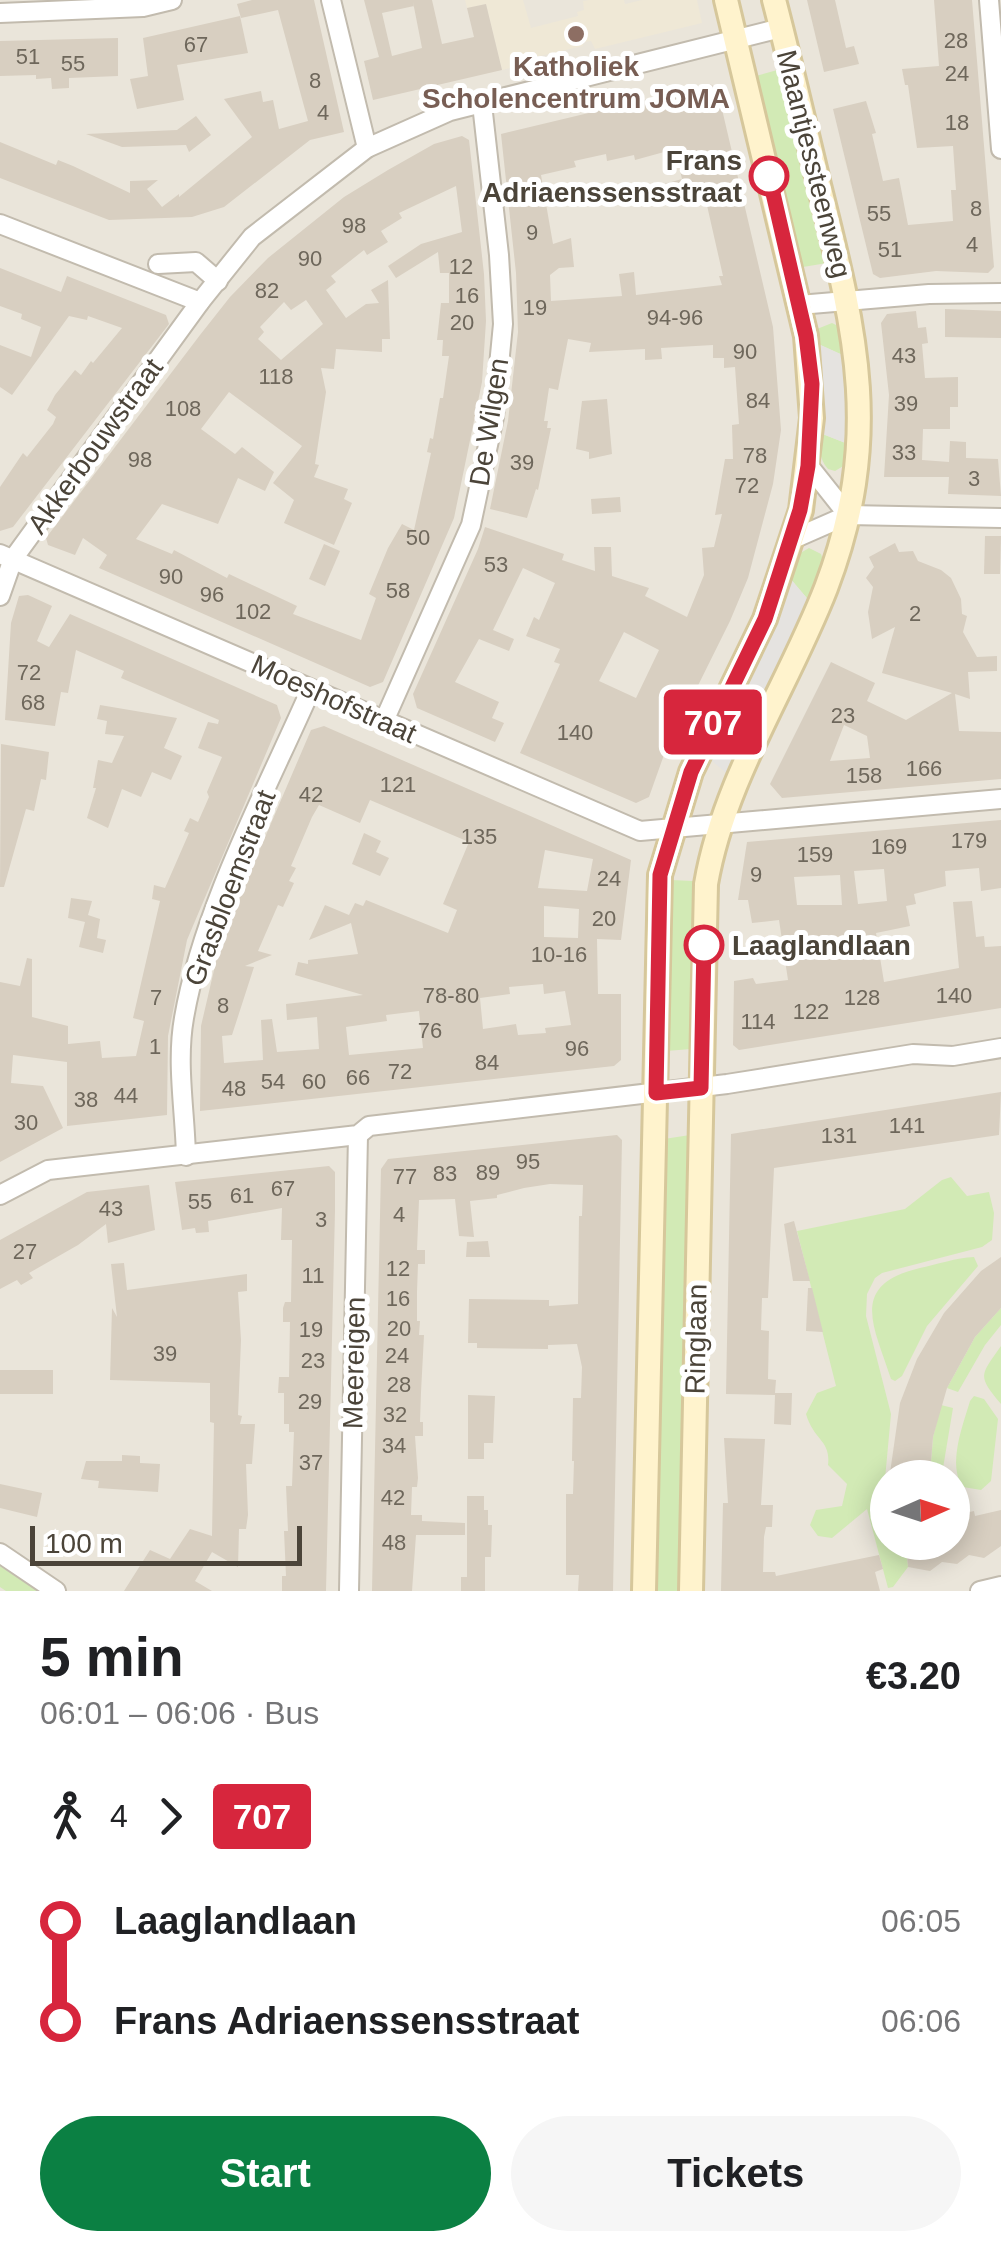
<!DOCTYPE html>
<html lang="en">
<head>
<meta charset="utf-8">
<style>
	:root { --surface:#fff; --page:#f6f6f6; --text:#202124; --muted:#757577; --accent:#0b8043 }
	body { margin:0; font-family:Arial,sans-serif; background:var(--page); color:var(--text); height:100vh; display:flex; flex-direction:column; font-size:38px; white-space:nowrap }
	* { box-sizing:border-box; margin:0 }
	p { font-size:32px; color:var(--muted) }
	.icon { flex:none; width:55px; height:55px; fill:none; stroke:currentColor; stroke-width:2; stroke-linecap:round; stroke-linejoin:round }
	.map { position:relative; height:1591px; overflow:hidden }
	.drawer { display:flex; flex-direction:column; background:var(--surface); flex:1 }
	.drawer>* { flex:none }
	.badge { padding:0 20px; border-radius:8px; font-size:35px; line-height:65px }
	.needle { width:65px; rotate:87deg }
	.fabs { position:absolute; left:870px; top:1460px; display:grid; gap:20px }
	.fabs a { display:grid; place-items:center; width:100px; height:100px; border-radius:50%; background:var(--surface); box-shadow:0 5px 25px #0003; font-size:50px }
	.scale { position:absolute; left:30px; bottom:25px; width:272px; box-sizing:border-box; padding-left:10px; border:5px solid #4b4439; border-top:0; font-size:28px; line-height:35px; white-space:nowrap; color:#4b4439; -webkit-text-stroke:8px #fff; paint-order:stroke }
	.map>.badge { position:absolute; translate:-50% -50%; box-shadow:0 0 0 5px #fff }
	.legs { display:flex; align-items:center; gap:15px; height:110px; padding:0 40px; font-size:32px }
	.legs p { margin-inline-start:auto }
	.head { display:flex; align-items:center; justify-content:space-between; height:170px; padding:0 40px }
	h1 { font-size:55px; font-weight:800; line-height:75px }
	.action { display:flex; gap:20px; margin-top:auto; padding:20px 40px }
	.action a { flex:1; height:115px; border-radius:60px; background:var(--accent); color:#fff; font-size:40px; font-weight:800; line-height:115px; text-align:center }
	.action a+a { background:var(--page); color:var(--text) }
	ul { padding:0 40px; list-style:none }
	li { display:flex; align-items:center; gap:35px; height:100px; font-size:38px }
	li i { display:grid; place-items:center; width:15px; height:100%; margin:0 12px; background:currentColor }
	li i::after { content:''; width:25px; height:25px; margin:-12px; border:8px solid; border-radius:50%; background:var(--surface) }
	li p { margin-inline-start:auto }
	li:first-child i { background:linear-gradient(#0000 50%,currentColor 0) }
	li:last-child i { background:linear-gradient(currentColor 50%,#0000 0) }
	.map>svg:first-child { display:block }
	.residential { fill:#eae5da; fill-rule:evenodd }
	.education { fill:#efe8d6 }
	.green { fill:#d2eab5 }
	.parking { fill:#e5e3e0 }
	.building { fill:#d8cfc1; fill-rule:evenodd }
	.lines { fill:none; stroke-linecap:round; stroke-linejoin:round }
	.street-casing { stroke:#c2bbae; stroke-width:22 }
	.secondary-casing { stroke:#d6c79b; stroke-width:28 }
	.street { stroke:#fff; stroke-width:18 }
	.secondary { stroke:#fff3cd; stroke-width:22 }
	.line-1-casing { stroke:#fff; stroke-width:22 }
	.line-1 { stroke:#d7263d; stroke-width:15 }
	.education-dot { fill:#8d6e63; stroke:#fff; stroke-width:4 }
	.stop-1-dot { fill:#fff; stroke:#d7263d; stroke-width:5 }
	.labels { text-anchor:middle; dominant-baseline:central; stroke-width:10; stroke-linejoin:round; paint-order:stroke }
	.number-label { font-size:22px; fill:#6e675b }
	.education-label { font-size:28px; font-weight:bold; fill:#785e54; stroke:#fff }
	.stop-label { font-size:28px; font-weight:bold; fill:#4b4439; stroke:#fff; text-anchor:end }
	.street-label { font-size:28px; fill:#4b4439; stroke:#fff }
</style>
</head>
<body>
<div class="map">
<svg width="1001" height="1591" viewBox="0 0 1001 1591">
	<rect width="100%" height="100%" fill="#f6f3ec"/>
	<path class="residential" d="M0 0H1001V1591H0ZM888 1478H952V1542H888Z"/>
	<path class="education" d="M465 0H523L531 28 578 16 577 12 584 10 583 1 589 0H624L625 4 642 0H697L702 23 595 49 591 41 583 42V46L510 63V68L502 70 486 4 467 8Z"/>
	<g class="green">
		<path d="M781 69 827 263 803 267 756 76Z"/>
		<path d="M832 323 840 327 847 357 816 343 817 329Z"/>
		<path d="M820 433 848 444 845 465 835 471 828 469C818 458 820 446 820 433Z"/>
		<path d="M809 548 821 554 823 560 811 603 789 577 797 555Z"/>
		<path d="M671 880 693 881 695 890 691 1049 666 1051Z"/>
		<path d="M690 1135 681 1591H654L664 1139Z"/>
		<path d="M951 1177 967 1196 989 1192 994 1213 992 1240 982 1247 882 1273 875 1278 867 1294 866 1316 891 1414 885 1479 888 1542 906 1543 908 1567 893 1587 888 1588 867 1509 832 1538 818 1536 810 1525 816 1510 842 1506 847 1484 828 1465C831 1440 814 1441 806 1414L817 1393 836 1386 797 1231 905 1209 942 1180Z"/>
		<path d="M974 1257 978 1266 927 1326 902 1376 895 1381 891 1379C874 1326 848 1285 920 1268 938 1264 956 1258 974 1257Z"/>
		<path d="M1001 1308V1325L985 1345 958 1392 947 1388 975 1337Z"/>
		<path d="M1001 1346V1404C977 1375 980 1376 1001 1346Z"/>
		<path d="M974 1396 984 1399 998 1419 991 1481 981 1490 963 1487C947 1465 963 1425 970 1401Z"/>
		<path d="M941 1405 953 1408 942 1474H930L933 1437Z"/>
		<path d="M0 1566 38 1591H6L0 1587Z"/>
	</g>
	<g class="parking">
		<path d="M816 343 847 357 848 444 820 433Z"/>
		<path d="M789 577 811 603 730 776 707 757Z"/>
	</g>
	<g class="building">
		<path d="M252 0H314L344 132 310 140 224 207 192 217 109 220 0 178V142L56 165 58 160 73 166 130 193V181L158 180 147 189 162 207 179 194V197L252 137 224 99 261 91 263 102 273 100 279 129 308 121 278 10 241 18 237 4Z"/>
		<path d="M364 0H432L442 44 474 37 467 8 486 4 502 70 373 100 364 61 379 57ZM413 2 422 48 392 56 382 13 414 6Z"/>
		<path d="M807 0H835L846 48 854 46 859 64 824 72Z"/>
		<path d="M934 0H972L994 267 988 273 936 271 880 278 873 274 833 109 866 101 876 133 872 134 883 181 899 178 908 225 953 221 951 190H956L953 146 917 148 908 85H905L902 69 939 66Z"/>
		<path d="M240 16 248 53 177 65 184 100 137 109 130 79 148 76 143 38Z"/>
		<path d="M118 38V76L69 78V88L52 89 51 78 36 79V75L0 76V41Z"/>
		<path d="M710 84 717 88 773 327 781 430 773 484 748 578 730 621 665 752 649 797 636 803 520 753 560 664 554 662 560 649 526 636 534 617 539 620 555 583 523 568 493 630 514 639 509 651 479 639 455 682 499 702 492 718 504 723 495 742 417 708 413 694 478 549 485 527 564 554 562 560 595 571 594 547H611L612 576 649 588 645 596 687 617 704 575 702 548 714 547 722 514 715 515 725 459H733L732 425 739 424 735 367 724 368V358H713V345L661 348 662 359 645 360V349L589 352 591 343 568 339 558 390 549 388 544 421H548L547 428H551L538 490 536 489 527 518 490 509 508 421 518 332 516 273 501 134ZM675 149 682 179 664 184 669 204 696 198 697 203 706 201 723 276H719L722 285 636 295 634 272 619 274 622 296 551 301 550 275 559 268 574 267 571 238 553 244 541 175 576 167 574 161 606 154 607 161 634 155 635 160ZM624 632 659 650 636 698 599 681Z"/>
		<path d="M196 116 211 135 189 152 186 145 122 147 86 134 177 130Z"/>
		<path d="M462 136 469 140 484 274 486 321 482 382 454 518 383 682 370 687 99 568 107 555 83 538 75 555 48 545 46 538 200 335 230 297 268 258 344 197 388 170 434 144ZM456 186 462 232 421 244 388 266 396 278 438 252 440 273H449V303H441L437 340H443L442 356H449L443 398H440L433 439 430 438 427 452 431 453 414 530 402 524 388 548 369 594 376 598 361 640 293 614 297 606 229 574 227 578 174 550 172 554 136 539 162 504 218 524 238 478 265 491 274 472 242 447 235 454 201 429 229 392 302 446 273 483 294 500 284 523 334 545 352 503 344 499 348 489 314 477 319 465 315 464 326 392 321 368 334 369 336 349 382 352V339H390L388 280 371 290 379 303 366 304 346 318 326 290 336 282 331 276 364 250 367 255 388 242 381 231 402 218 399 213ZM306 300 323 324 281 360 258 339 264 332 260 327 284 302 291 310Z"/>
		<path d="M0 268 61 292 67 276 166 315 169 324 13 527 0 531V487L23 453 27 457 53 424 56 417 47 410 55 395 75 370 81 375 91 361 93 363 122 328 88 316 87 320 69 316 12 395 0 387V345L31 357 41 327 21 319 22 314 0 306Z"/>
		<path d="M945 309 1001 311V338L945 337Z"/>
		<path d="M916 311 918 328 926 327 928 343 922 344 925 378 958 377V407H950V429H923L922 460 949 462 950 441 966 442V458L998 459 1001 496 948 494 949 477H884L889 395 881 323 887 314Z"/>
		<path d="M607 399 612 454 589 459V452L576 449 582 401Z"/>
		<path d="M620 497 621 512 592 514 591 499Z"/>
		<path d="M985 536H1001L1000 574H984Z"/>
		<path d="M895 543 899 552 913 551 918 561 941 570 951 578 961 599 962 614 967 616 963 632 977 657 997 656V671L968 672 970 699 955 694 959 731 1001 732V779L782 798 770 784 831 662 875 683 867 701 906 720 952 693 882 673 895 627 872 639 868 612 873 587 866 578 874 567 869 557ZM844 725 867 736 870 758 830 761Z"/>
		<path d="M324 544 340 551 325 586 309 579Z"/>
		<path d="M28 595 52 606 37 641 49 647 70 614 277 705 281 718 187 940 168 1036 167 1115 67 1126V1062L13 1055 11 1083 43 1086 63 1128 0 1162V982L20 986 27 958 32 959V1017L68 1026V1044L100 1041 102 1058 136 1056 144 1021 133 1018 160 901 152 899 154 885 165 888 189 833 184 831 190 818 198 822 209 797 207 792 222 757 198 748 208 722 218 724 219 720 121 678 124 671 76 650 68 693 61 692 55 726 5 720 11 623 19 596Z"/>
		<path d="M100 705 177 718 164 748 182 756 171 780 152 772 141 797 122 789 108 828 87 818 96 788H93L98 760 112 763 124 736 105 734 107 721 97 719Z"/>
		<path d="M324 726 631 860 621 940 597 939 598 994H621V1060L614 1066 200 1111 201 1026 221 940 311 730ZM370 800 469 842 443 904 457 910 448 933 366 900 363 906 355 903 349 915 325 905 309 940 351 923 358 954 308 960V964L298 962 295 975 363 995 286 1004 287 1020 317 1017 319 1049 277 1052 272 1019 261 1020 263 1060 224 1063 222 1036 232 1035 254 967 245 966 272 955 258 951 278 905 283 907 294 883 289 881 296 868 291 866 312 817 319 805 360 823ZM545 850 593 859 587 891 538 888ZM544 906 579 909 578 938 544 937ZM543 984 544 994 565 991 571 1025 545 1028 546 1033 518 1035 516 1024 483 1029 480 998 510 994 509 987ZM419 1011 423 1048 349 1055 346 1027 387 1021 386 1015Z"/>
		<path d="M1 744 49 752 46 780 41 779 34 811 26 809 4 887H0Z"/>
		<path d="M1001 820V888L981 891 979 868 945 871 946 886 914 894 916 904 906 906 910 926 876 933 884 982 959 968 953 902 972 901 976 937 984 936 985 947 1001 946V1008L739 1050 733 1045 734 981 753 978 756 984 788 980 779 920 752 923 748 900H738L747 842ZM884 869 887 901 858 904 854 871ZM840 875 842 905H797L794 877Z"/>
		<path d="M364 833 381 841 376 852 389 858 380 876 352 864Z"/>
		<path d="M71 898 92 901 88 915 100 919 97 938 106 940 103 953 79 947 85 922 68 918Z"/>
		<path d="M1001 1092 999 1135 774 1168 768 1298H762L761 1330 769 1331 768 1379 776 1380 775 1393H792L791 1425 774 1424 775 1395 726 1394 731 1134Z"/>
		<path d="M617 1135 622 1140 613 1591H578L579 1575H566V1494H573L574 1461H572L573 1398H581L582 1367 577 1344 548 1345V1349L477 1348V1343H468L469 1299 549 1300V1306L578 1304 579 1216H582L583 1185 550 1184 524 1188 497 1195V1198L470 1201 474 1237 459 1236 455 1199 419 1200 417 1250H425V1264H418L417 1292V1321H420L419 1335H424L421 1392 420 1422H423V1436H415L418 1478 417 1487H412L411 1515H422V1521L465 1523V1535H416L412 1591H372L381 1169 388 1159Z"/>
		<path d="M329 1166 335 1172V1211L326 1591H282V1576H286L284 1531H288L286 1486H292L294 1432H289V1424H284V1393H278L279 1377H289L290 1322H283V1308L285 1302H291L292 1240H281L282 1208 208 1221 209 1232 196 1233 195 1228 182 1230 175 1182Z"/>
		<path d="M149 1185 155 1230 108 1243 106 1224 78 1245 29 1273 33 1278 21 1285 17 1280 0 1289V1240L87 1192Z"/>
		<path d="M794 1221 810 1281H793L784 1224Z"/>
		<path d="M488 1241 490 1257H466L467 1242Z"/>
		<path d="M1001 1257V1308L975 1337 947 1388 933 1437 930 1474 890 1473 900 1403 917 1359 944 1313 981 1271Z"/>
		<path d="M124 1263 127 1290 247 1274V1291L238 1292 241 1340 238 1415 242 1416 240 1424H255L252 1464H246L248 1515 246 1529H239L238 1567 212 1552 195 1581 212 1591H124L150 1550 170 1559 190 1529 212 1536 214 1423 210 1422V1383L110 1380 112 1308 117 1317 111 1264Z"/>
		<path d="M808 1288H812L823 1332 806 1331Z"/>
		<rect x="0" y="1370" width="53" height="24"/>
		<path d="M468 1395 495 1396 493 1443H484V1459H468Z"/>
		<path d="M724 1438 765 1439 761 1505H773L772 1527H766L764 1537 763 1572H775L776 1576 879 1555 883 1569 875 1572 880 1591H721L723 1503H728Z"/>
		<path d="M122 1455 140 1456V1463L160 1464 158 1492 98 1488 99 1481 81 1479 86 1461H122Z"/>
		<path d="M0 1484 42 1493 37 1517 0 1508Z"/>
		<path d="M467 1496H484V1510H488V1525H492L491 1557H485V1591H461V1577H467Z"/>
		<path d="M1001 1510V1546L984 1558 969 1555 957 1564 942 1562 930 1571 908 1567 906 1542H952V1516L974 1511 975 1516Z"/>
	</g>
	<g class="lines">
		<defs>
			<g id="street">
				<path d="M331 0 367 148"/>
				<path d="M989 0 1001 149"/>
				<path d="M0 13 143 7 172 0"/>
				<path d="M0 224 200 302"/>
				<path d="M158 264 196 262 218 281"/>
				<path d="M799 305 929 294 1001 293"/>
				<path d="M809 466 848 515"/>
				<path d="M791 540 848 515 1001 518"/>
				<path d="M0 554 640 831 1001 799"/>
				<path d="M0 596 13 559 200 302 252 237 367 148 450 111 781 28"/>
				<path d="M384 721 471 525 494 417 503 324 499 255 482 104"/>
				<path d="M186 1156C185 1111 176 1063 184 1018 203 908 266 791 311 689"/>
				<path d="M0 1195 48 1170 358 1135 369 1126 727 1084 913 1054 953 1056 1001 1048"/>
				<path d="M0 1553 56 1591"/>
				<path d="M349 1591 358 1135"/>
				<path d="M980 1591 1001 1586"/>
			</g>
			<g id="secondary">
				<path d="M644 1591 660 875 691 772 765 619 801 510 812 418 806 336 726 0"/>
				<path d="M691 1591 706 884C724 779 788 686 826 588 883 438 856 333 819 185 804 123 790 61 774 0"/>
			</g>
		</defs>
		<use href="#street" class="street-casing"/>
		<use href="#secondary" class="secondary-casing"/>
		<use href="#street" class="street"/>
		<use href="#secondary" class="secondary"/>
	</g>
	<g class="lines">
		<defs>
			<path id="line-1" d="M704 945 701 1088 656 1093 660 875 691 772 765 619 800 510 808 466 812 384 806 336 769 176"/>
		</defs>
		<use href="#line-1" class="line-1-casing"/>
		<use href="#line-1" class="line-1"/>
	</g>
	<circle class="education-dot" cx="576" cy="34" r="10"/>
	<g class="stop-1-dot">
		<circle cx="769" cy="176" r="18"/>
		<circle cx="704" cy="945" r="18"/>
	</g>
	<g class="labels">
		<g class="number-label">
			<text x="956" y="40">28</text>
			<text x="196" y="44">67</text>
			<text x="28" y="56">51</text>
			<text x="73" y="63">55</text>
			<text x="957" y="73">24</text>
			<text x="315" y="80">8</text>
			<text x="323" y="112">4</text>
			<text x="957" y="122">18</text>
			<text x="976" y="208">8</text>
			<text x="879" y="213">55</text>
			<text x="354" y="225">98</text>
			<text x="532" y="232">9</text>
			<text x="972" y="244">4</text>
			<text x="890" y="249">51</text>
			<text x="310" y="258">90</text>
			<text x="461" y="266">12</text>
			<text x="267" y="290">82</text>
			<text x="467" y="295">16</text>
			<text x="535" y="307">19</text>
			<text x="675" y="317">94-96</text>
			<text x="462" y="322">20</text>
			<text x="745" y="351">90</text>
			<text x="904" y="355">43</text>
			<text x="276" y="376">118</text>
			<text x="758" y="400">84</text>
			<text x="906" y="403">39</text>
			<text x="183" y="408">108</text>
			<text x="904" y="452">33</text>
			<text x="755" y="455">78</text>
			<text x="140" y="459">98</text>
			<text x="522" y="462">39</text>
			<text x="974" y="478">3</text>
			<text x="747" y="485">72</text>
			<text x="418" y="537">50</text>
			<text x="496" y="564">53</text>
			<text x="171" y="576">90</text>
			<text x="398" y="590">58</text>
			<text x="212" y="594">96</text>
			<text x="253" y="611">102</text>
			<text x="915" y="613">2</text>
			<text x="29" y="672">72</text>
			<text x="33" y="702">68</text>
			<text x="843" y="715">23</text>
			<text x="575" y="732">140</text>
			<text x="924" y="768">166</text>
			<text x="864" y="775">158</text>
			<text x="398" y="784">121</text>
			<text x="311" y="794">42</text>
			<text x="479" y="836">135</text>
			<text x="969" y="840">179</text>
			<text x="889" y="846">169</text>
			<text x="815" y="854">159</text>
			<text x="756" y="874">9</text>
			<text x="609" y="878">24</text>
			<text x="604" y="918">20</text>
			<text x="559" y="954">10-16</text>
			<text x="451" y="995">78-80</text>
			<text x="954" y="995">140</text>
			<text x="156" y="997">7</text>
			<text x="862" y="997">128</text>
			<text x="223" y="1005">8</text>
			<text x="811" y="1011">122</text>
			<text x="758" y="1021">114</text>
			<text x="430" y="1030">76</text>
			<text x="155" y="1046">1</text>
			<text x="577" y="1048">96</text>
			<text x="487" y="1062">84</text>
			<text x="400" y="1071">72</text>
			<text x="358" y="1077">66</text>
			<text x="273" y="1081">54</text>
			<text x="314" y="1081">60</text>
			<text x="234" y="1088">48</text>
			<text x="126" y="1095">44</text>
			<text x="86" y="1099">38</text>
			<text x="26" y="1122">30</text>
			<text x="907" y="1125">141</text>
			<text x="839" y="1135">131</text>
			<text x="528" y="1161">95</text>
			<text x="488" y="1172">89</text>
			<text x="445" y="1173">83</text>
			<text x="405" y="1176">77</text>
			<text x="283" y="1188">67</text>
			<text x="242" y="1195">61</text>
			<text x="200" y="1201">55</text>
			<text x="111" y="1208">43</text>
			<text x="399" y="1214">4</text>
			<text x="321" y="1219">3</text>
			<text x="25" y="1251">27</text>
			<text x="398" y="1268">12</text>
			<text x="313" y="1275">11</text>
			<text x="398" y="1298">16</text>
			<text x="399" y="1328">20</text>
			<text x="311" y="1329">19</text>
			<text x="165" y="1353">39</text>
			<text x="397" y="1355">24</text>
			<text x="313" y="1360">23</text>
			<text x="399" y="1384">28</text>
			<text x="310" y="1401">29</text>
			<text x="395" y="1414">32</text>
			<text x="394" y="1445">34</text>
			<text x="311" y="1462">37</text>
			<text x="393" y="1497">42</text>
			<text x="394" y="1542">48</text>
		</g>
		<g class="education-label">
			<text x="576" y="66">Katholiek<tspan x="576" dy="32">Scholencentrum JOMA</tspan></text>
		</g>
		<g class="stop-label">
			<text x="742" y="160">Frans<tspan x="742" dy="32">Adriaenssensstraat</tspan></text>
			<text x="732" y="945" text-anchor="start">Laaglandlaan</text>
		</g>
		<g class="street-label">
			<text transform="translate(814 164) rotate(76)">Maantjessteenweg</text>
			<text transform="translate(489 422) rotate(-81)">De Wilgen</text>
			<text transform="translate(95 446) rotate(-54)">Akkerbouwstraat</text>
			<text transform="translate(334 699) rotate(24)">Moeshofstraat</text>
			<text transform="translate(230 888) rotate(-69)">Grasbloemstraat</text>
			<text transform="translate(696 1339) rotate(-89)">Ringlaan</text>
			<text transform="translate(354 1363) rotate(-89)">Meereigen</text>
		</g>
	</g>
</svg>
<div class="fabs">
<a><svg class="needle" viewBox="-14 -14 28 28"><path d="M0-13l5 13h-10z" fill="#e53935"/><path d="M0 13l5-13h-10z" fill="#757577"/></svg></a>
</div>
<div class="scale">100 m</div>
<b class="badge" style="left:713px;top:722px;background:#d7263d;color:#fff">707</b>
</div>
<section class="drawer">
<div class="head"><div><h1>5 min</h1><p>06:01 – 06:06 · Bus</p></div><b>€3.20</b></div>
<div class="legs"><svg class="icon" aria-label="walk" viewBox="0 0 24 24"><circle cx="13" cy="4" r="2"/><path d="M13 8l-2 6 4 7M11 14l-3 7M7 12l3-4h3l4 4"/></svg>4<svg class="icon" aria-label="forward" viewBox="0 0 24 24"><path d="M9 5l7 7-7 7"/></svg><b class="badge" style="background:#d7263d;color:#fff">707</b></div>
<ul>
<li><i style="color:#d7263d"></i><b>Laaglandlaan</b><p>06:05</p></li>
<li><i style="color:#d7263d"></i><b>Frans Adriaenssensstraat</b><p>06:06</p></li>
</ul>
<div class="action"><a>Start</a><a>Tickets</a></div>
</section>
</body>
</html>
